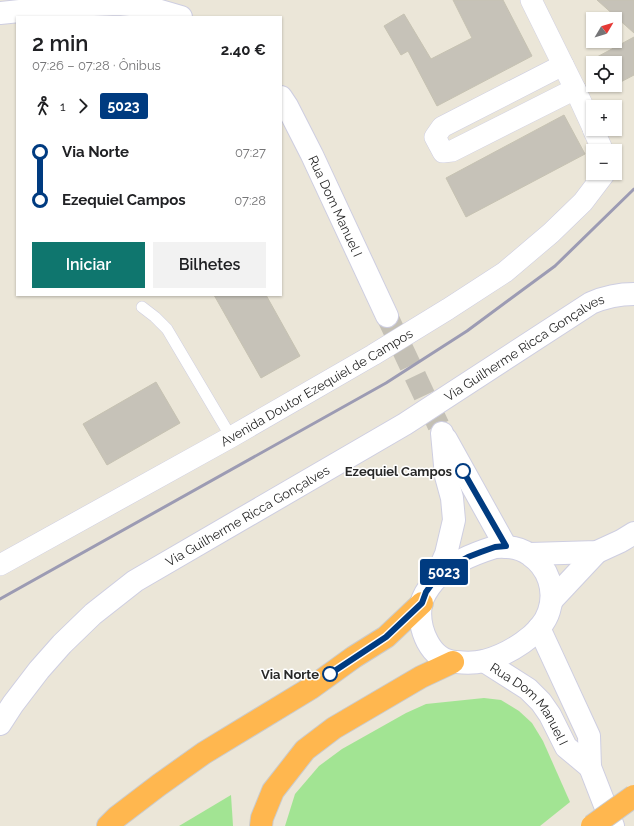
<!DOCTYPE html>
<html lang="pt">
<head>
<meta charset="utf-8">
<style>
	:root { --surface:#fff; --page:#f2f2f2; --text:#202124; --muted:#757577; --accent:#0f766e }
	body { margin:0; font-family:Raleway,sans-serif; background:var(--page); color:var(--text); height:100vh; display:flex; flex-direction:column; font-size:15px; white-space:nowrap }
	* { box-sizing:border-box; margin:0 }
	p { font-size:13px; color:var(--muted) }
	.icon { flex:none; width:22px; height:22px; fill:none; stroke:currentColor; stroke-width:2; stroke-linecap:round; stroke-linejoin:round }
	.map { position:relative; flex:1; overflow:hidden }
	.side { position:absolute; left:16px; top:16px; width:266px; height:280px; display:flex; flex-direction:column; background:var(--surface); border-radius:0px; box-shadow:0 1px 3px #0004 }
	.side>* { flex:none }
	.badge { padding:0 8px; border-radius:3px; font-size:14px; line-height:26px }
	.needle { width:26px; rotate:52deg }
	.fabs { position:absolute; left:586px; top:12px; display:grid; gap:8px }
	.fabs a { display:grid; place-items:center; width:36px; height:36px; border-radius:0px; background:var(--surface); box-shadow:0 1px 3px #0004; font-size:20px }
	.map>.badge { position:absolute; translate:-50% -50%; box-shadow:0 0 0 2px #fff }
	.legs { display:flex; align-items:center; gap:6px; height:44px; padding:0 16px; font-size:13px }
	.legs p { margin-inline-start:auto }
	.summary { display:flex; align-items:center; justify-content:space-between; height:68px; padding:0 16px }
	h1 { font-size:22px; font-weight:600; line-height:30px }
	.action { display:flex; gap:8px; margin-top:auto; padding:8px 16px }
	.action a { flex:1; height:46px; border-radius:0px; background:var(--accent); color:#fff; font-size:16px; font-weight:600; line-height:46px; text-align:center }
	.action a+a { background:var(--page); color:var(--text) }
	ul { padding:0 16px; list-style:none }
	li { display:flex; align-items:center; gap:14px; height:48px; font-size:15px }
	li i { display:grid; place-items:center; width:6px; height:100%; margin:0 5px; background:currentColor }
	li i::after { content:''; width:10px; height:10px; margin:-5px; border:3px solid; border-radius:50%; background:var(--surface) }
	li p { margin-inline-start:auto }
	li:first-child i { background:linear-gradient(#0000 50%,currentColor 0) }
	li:last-child i { background:linear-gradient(currentColor 50%,#0000 0) }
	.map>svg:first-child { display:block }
	.green { fill:#a2e493 }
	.building { fill:#c6c2b8; stroke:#c6c2b2 }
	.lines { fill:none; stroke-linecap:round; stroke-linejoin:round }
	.secondary-tunnel { stroke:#c4c0b5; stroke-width:22; stroke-dasharray:22 11; stroke-linecap:butt }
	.lane-casing { stroke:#cecee1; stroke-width:12 }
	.street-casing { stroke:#cecee1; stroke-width:22 }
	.secondary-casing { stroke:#cecee1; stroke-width:24 }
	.highway-casing { stroke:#cbcbcb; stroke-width:24 }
	.lane { stroke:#fff; stroke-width:11 }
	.street { stroke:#fff; stroke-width:21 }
	.secondary { stroke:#fff; stroke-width:22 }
	.highway { stroke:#ffb74f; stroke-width:22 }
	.rail { stroke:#9c9bb3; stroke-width:3 }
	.highway-bridge-casing { stroke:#cbcbcb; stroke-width:24; stroke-linecap:butt }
	.highway-bridge { stroke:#ffb74f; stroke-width:22 }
	.line-1-casing { stroke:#fff; stroke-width:9 }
	.line-1 { stroke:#003b80; stroke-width:6 }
	.stop-1-dot { fill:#fff; stroke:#003b80; stroke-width:2 }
	.labels { text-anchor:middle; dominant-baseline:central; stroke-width:3; stroke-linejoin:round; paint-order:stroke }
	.street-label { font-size:13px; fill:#282828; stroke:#fff }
	.stop-label { font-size:13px; font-weight:bold; fill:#282828; stroke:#fff; text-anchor:end }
</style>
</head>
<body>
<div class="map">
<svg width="634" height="826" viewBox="0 0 634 826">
	<rect width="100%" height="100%" fill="#ebe6d8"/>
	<g class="green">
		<path d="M484 698 501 700 519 711 532 723 543 741 570 802 540 826H285L295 794 319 766 342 749 406 713 426 704Z"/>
		<path d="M231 795 233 826H179Z"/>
	</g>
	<g class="building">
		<path d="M453 0H503L532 56 437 106 408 51 401 55 384 26 404 14 431 59 472 38Z"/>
		<path d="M597 0H634V33Z"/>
		<path d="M634 37V75L613 86 612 85H615V63H600L597 57Z"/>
		<path d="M564 115 585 154 466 217 446 178Z"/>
		<path d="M214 295H266L300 356 261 378Z"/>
		<path d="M156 382 180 423 107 465 83 424Z"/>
	</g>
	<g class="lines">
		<path class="secondary-tunnel" d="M387 316 442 433"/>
		<defs>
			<path id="lane" d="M142 307 155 317 167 329 231 437"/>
			<g id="street">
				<path d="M531 0 575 89 593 128"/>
				<path d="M563 65 442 127 435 137 443 152 452 151 575 89"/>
				<path d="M593 129 603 151"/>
				<path id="s1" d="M0 565 231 437 373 355 448 309 505 272 551 233 583 202 605 173"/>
			</g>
			<g id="secondary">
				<path d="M0 13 68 6 118 4 143 6 181 17"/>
				<path id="s2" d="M281 97 287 106 312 155 387 316"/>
				<path d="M446 439 506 547"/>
				<path d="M495 547C507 546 520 547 530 555 548 567 556 590 549 611 542 635 507 655 484 661 475 663 466 663 457 662 430 662 417 627 421 604 423 596 429 587 434 581 450 563 473 554 495 547Z"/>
				<path d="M530 554 597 552 621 541 634 533"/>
				<path d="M435 579 446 554 454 520 452 498 446 476 442 433"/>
				<path d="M552 600 597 552"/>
				<path d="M539 628 552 656 589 736 590 767 613 826"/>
				<path id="s3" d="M484 661 528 689 541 702 550 715 566 747 590 767"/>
				<path id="s4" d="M0 724 13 704 39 670 62 644 93 614 135 581 405 424 591 303C605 297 618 294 634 294"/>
			</g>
			<g id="highway">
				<path d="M108 826 117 817 159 785 204 753 311 688 354 657 386 637 422 603"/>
				<path d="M261 826 262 818 273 791 305 750 334 728 421 677 453 662"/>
			</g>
		</defs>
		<use href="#lane" class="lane-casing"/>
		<use href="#street" class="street-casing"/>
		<use href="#secondary" class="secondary-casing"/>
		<use href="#highway" class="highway-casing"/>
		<use href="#lane" class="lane"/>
		<use href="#street" class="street"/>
		<use href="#secondary" class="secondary"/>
		<use href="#highway" class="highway"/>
		<path class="rail" d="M0 599 386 383 467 331 555 266 634 189"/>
		<defs>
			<path id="highway-bridge" d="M592 826 634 796"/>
		</defs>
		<use href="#highway-bridge" class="highway-bridge-casing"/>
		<use href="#highway-bridge" class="highway-bridge"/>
	</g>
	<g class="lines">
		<defs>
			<path id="line-1" d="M330 674 386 637 422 603 426 592 434 581 445 570 468 557 481 552 495 547 506 546 463 471"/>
		</defs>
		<use href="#line-1" class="line-1-casing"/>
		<use href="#line-1" class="line-1"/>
	</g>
	<g class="stop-1-dot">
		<circle cx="463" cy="471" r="7"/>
		<circle cx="330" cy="674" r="7"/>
	</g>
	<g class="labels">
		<g class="street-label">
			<text stroke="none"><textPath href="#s2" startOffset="122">Rua Dom Manuel I</textPath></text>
			<text stroke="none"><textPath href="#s4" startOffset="652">Via Guilherme Ricca Gonçalves</textPath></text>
			<text stroke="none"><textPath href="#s1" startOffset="363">Avenida Doutor Ezequiel de Campos</textPath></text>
			<text stroke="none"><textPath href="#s4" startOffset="328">Via Guilherme Ricca Gonçalves</textPath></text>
			<text stroke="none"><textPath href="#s3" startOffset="64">Rua Dom Manuel I</textPath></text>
		</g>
		<g class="stop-label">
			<text x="452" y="471">Ezequiel Campos</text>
			<text x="319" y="674">Via Norte</text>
		</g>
	</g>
</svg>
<div class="fabs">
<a><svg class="needle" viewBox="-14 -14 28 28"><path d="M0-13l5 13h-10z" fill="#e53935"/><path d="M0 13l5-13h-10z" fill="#757577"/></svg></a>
<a><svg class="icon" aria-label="locate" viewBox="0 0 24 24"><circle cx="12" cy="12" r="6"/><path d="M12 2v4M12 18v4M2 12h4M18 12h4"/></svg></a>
<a>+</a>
<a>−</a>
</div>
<b class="badge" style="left:444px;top:572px;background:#003b80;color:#fff">5023</b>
<section class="side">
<div class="summary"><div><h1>2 min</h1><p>07:26 – 07:28 · Ônibus</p></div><b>2.40 €</b></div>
<div class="legs"><svg class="icon" aria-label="walk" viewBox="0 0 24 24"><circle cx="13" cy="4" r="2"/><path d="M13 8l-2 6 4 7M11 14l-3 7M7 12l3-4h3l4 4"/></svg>1<svg class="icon" aria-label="forward" viewBox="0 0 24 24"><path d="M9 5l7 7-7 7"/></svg><b class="badge" style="background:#003b80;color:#fff">5023</b></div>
<ul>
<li><i style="color:#003b80"></i><b>Via Norte</b><p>07:27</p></li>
<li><i style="color:#003b80"></i><b>Ezequiel Campos</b><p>07:28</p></li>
</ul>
<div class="action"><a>Iniciar</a><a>Bilhetes</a></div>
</section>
</div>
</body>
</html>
